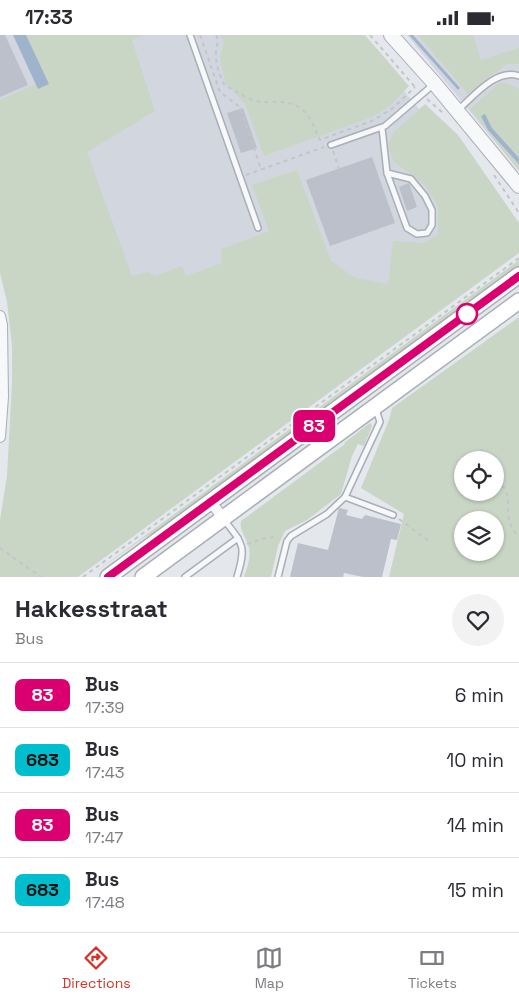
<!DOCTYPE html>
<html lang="en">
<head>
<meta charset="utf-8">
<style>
	:root { --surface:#fff; --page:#f2f2f3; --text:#2b2b33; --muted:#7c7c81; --line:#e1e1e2; --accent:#d93025 }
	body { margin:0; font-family:"Space Grotesk",sans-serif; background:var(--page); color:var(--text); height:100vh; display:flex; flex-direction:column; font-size:19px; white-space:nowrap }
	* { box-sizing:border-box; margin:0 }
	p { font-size:16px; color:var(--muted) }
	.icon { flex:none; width:28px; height:28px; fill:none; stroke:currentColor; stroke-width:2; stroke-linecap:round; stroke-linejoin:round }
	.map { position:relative; height:542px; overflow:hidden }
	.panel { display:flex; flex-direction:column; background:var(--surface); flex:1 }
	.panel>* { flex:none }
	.badge { padding:0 10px; border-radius:8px; font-size:18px; line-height:32px }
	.controls { position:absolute; left:454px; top:416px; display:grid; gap:10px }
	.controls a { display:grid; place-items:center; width:50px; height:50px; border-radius:50%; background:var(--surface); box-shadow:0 1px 4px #0004; font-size:25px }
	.map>.badge { position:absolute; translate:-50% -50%; box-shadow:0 0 0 2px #fff }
	.round { display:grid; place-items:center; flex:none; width:52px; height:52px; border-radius:26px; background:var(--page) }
	.headline { display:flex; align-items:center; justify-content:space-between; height:85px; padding:0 15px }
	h1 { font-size:24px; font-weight:600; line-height:38px }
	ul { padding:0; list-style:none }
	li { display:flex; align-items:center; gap:15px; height:65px; padding:0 15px; border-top:1px solid var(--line) }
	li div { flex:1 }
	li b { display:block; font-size:19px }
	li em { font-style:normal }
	li .badge { min-width:55px; font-weight:700; text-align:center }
	.status { display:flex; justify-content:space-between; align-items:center; height:35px; padding:0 25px; background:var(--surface); direction:ltr }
	.status svg { height:14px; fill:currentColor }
	.dock { display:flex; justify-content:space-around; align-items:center; height:70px; border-top:1px solid var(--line); background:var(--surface); font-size:14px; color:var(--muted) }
	.dock a { display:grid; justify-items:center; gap:2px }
	.dock .current { color:var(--accent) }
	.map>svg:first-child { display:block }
	.built { fill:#d2d6de }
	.green { fill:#c9d6c5; fill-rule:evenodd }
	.water { fill:#9fb4cc }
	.building { fill:#bbc0ca }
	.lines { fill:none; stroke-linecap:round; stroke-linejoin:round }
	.service-casing { stroke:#a9aeb7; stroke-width:8 }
	.minor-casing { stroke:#a9aeb7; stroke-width:12 }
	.tertiary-casing { stroke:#a9aeb7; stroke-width:16 }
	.secondary-casing { stroke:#a9aeb7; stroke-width:18 }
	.path { stroke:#c2c5cb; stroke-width:2; stroke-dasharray:4 4; stroke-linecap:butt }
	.service { stroke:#f7f8fa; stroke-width:5 }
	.minor { stroke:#f7f8fa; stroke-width:10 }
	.tertiary { stroke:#f7f8fa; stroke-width:14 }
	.secondary { stroke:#fff; stroke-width:15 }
	.line-casing { stroke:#fff; stroke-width:11 }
	.line { stroke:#da0070; stroke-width:8 }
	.stop-dot { fill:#fff; stroke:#da0070; stroke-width:2.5 }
</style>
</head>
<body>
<div class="status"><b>17:33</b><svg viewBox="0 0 49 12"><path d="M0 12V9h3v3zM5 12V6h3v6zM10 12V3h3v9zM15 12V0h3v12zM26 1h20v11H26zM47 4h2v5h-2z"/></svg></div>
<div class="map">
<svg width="519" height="542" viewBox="0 0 519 542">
	<rect width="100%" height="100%" fill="#e4e7ec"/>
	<g class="built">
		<path d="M0 0H357L519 193 204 436 0 168Z"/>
		<path d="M407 0H519V136Z"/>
	</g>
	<g class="green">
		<path d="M26 0H144L132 5 155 76 87 117 132 241 148 237 155 241 182 231 186 241 222 228 221 214 269 196 252 150 297 135 331 226 355 243 388 249 393 206 423 208 438 200V171L424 149 394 127 388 111 393 98 425 69 458 100 519 188V218L78 542H0V485L7 441 12 348V311L7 267 0 238V65L36 49 38 54 49 49Z"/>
		<path d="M220 0H365L409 51 391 70 372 82 264 121 245 69 225 47 220 23 224 7Z"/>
		<path d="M418 0H473L481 25 519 13V29H507L487 44 477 55 469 60Z"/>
		<path d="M499 48H506L519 54V135L470 74Z"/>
		<path d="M519 225V234L177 485 144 503 89 542Z"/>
		<path d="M519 282V542H389L404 479 361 453 389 385 392 373ZM462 425H495V458H462ZM462 485H495V518H462Z"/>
		<path d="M370 388 372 391 364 411 358 409 352 421 341 459 307 485 285 496 278 511 271 542H244C247 533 251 523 249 513 247 503 239 496 241 486L345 409 344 408Z"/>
	</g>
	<g class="water">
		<path d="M13 0H26L49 49 38 54Z"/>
		<path d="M409 0H413L460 53 458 55Z"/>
		<path d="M485 79 492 93 519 123V129L488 95 481 81Z"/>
	</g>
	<g class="building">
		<path d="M0 0H5L28 50 0 62Z"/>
		<path d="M243 73 257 113 241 118 227 78Z"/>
		<path d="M372 122 395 188 330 211 306 145Z"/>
		<path d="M409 148 417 172 407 176 399 152Z"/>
		<path d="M339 473 348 475 346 480 362 484 365 480 401 489 397 505 391 504 382 542H363L344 538 343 542H290L298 508 328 515Z"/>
	</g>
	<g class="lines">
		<defs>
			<g id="service">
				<path d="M190 0 258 193"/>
				<path d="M458 75C474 61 496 33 519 41"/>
				<path d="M382 93 387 138 407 193 417 199 427 198 432 190V175L425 161 411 144 387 138"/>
				<path d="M331 110 385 91 434 49"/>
				<path d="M345 462 393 480"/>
				<path d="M225 486C244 510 246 512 237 542"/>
				<path d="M185 542 238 503"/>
				<path d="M278 542 287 506 291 501 327 479 345 462 380 387 376 374"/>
			</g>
			<g id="minor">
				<path d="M0 281 2 290 3 362 0 402"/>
				<path d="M211 467 223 483"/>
			</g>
			<path id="tertiary" d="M391 0 435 49 519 151"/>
			<g id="secondary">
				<path d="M108 542 519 240"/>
				<path d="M143 542 519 266"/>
			</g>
		</defs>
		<use href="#service" class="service-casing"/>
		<use href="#minor" class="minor-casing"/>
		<use href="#tertiary" class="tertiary-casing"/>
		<use href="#secondary" class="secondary-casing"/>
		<g class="path">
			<path d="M200 0 220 57 240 72 261 134"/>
			<path d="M216 0C220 6 215 13 216 20 216 32 220 41 225 51 238 56 247 65 261 67 267 68 274 66 280 67 305 68 311 84 320 105L374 85 393 73 415 52"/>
			<path d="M370 0 415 52"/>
			<path d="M427 64 444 79"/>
			<path d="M333 116 339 134"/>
			<path d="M246 140 324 112"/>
			<path d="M494 140 519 178"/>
			<path d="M481 415 490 422 491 425"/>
			<path d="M495 447 505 453C513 475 501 482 519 502"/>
			<path d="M399 484 430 507"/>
			<path d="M247 509 265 503 276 502"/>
			<path d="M0 513 41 542"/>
			<path d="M83 542 519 223"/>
		</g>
		<use href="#service" class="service"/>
		<use href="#minor" class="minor"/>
		<use href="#tertiary" class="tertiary"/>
		<use href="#secondary" class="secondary"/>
	</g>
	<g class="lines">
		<defs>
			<path id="line" d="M108 542 519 241"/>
		</defs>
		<use href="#line" class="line-casing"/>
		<use href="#line" class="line"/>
	</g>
	<circle class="stop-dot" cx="467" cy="279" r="10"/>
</svg>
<div class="controls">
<a><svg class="icon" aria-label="locate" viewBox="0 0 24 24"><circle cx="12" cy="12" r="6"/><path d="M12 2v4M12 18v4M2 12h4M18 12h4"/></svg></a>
<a><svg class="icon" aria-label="layers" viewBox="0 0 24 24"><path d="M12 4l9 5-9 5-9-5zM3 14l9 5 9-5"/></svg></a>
</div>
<b class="badge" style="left:314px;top:391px;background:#da0070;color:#fff">83</b>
</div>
<section class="panel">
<div class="headline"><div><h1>Hakkesstraat</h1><p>Bus</p></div><a class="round"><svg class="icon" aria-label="heart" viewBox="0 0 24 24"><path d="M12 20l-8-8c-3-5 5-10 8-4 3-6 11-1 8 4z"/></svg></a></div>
<ul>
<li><span class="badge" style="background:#da0070;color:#fff">83</span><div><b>Bus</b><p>17:39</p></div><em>6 min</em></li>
<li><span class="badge" style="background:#00becd;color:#111">683</span><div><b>Bus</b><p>17:43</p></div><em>10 min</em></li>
<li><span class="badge" style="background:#da0070;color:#fff">83</span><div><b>Bus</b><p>17:47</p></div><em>14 min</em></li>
<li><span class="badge" style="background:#00becd;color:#111">683</span><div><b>Bus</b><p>17:48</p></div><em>15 min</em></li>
</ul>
</section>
<nav class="dock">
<a class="current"><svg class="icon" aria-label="directions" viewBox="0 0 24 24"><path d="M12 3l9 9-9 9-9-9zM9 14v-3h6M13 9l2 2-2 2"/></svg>Directions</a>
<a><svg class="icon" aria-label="map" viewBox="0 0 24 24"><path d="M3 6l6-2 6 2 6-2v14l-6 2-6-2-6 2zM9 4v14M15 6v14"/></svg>Map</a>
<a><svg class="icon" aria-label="tickets" viewBox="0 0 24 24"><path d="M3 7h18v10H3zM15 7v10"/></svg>Tickets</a>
</nav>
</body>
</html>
